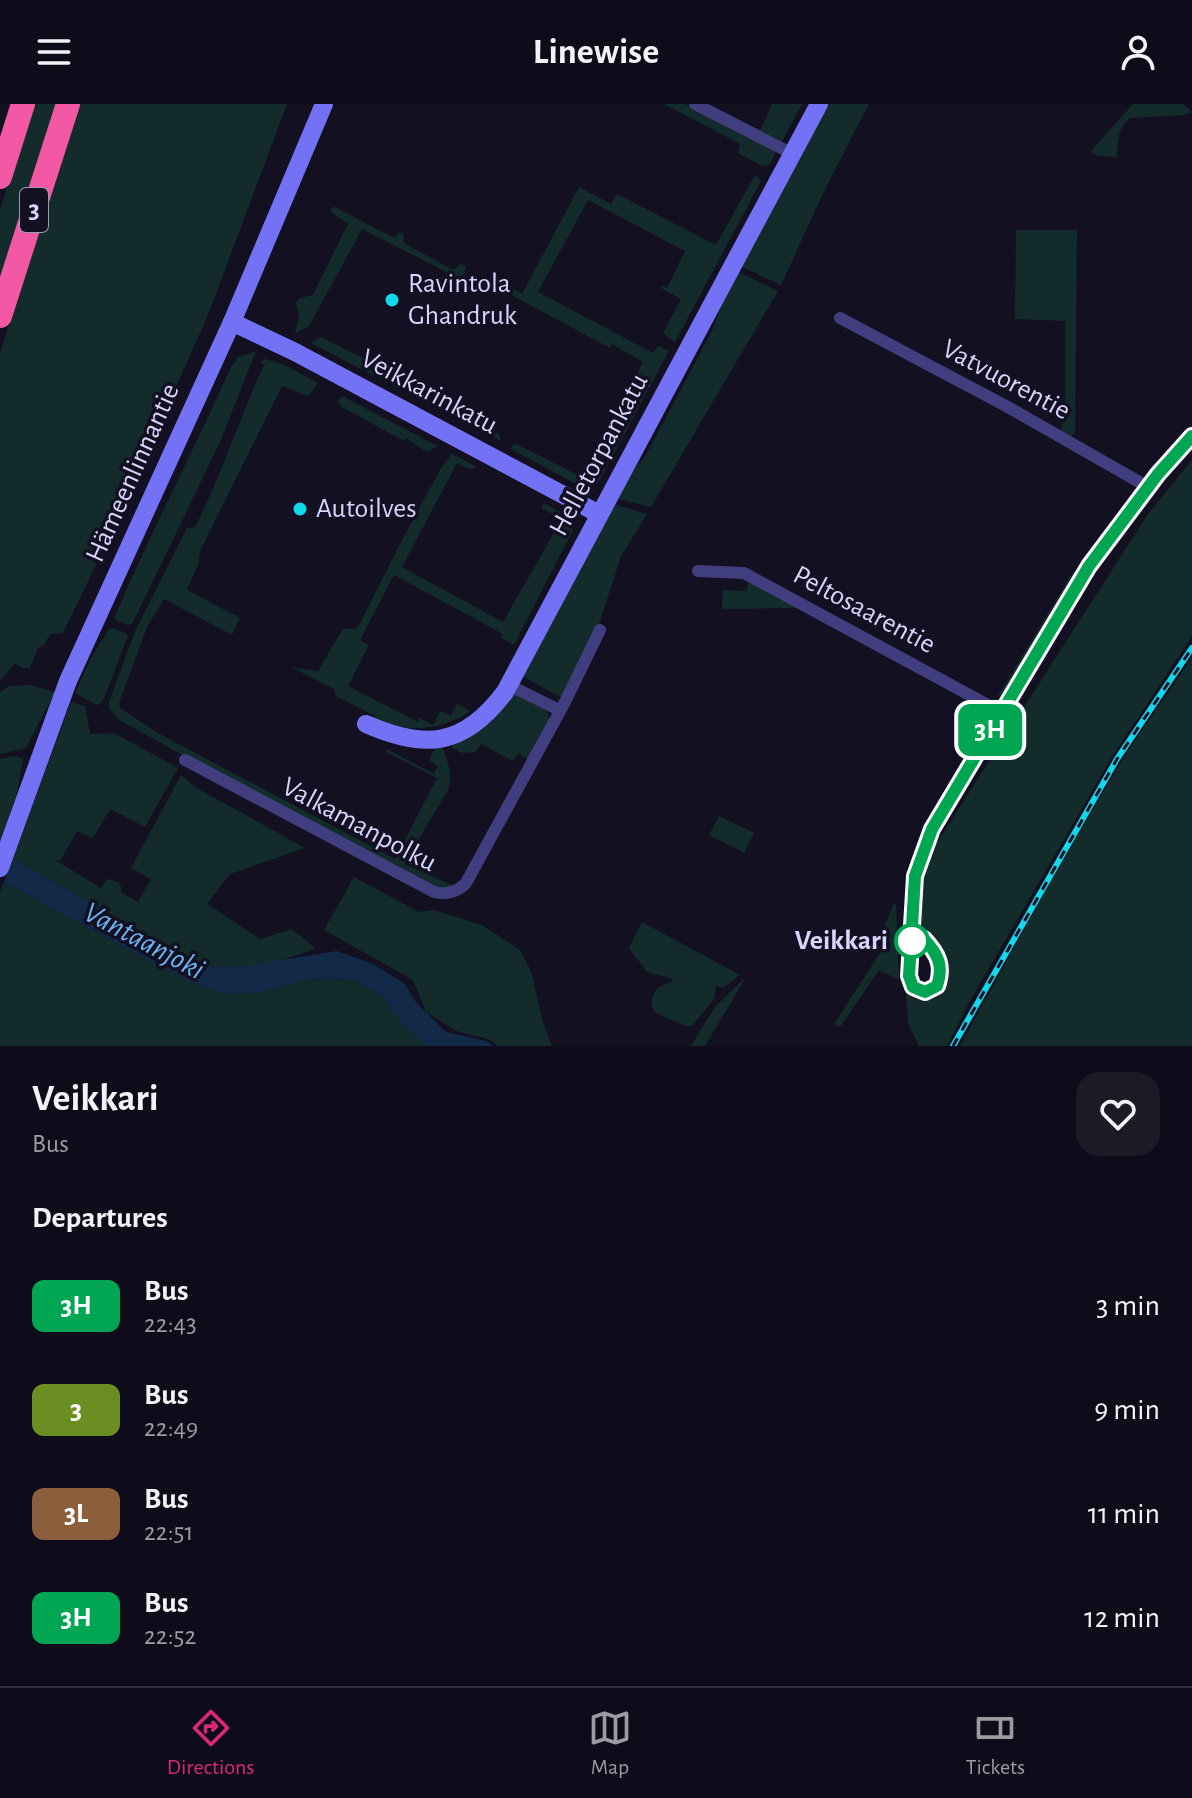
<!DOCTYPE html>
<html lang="en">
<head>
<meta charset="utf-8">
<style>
	:root { --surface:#0e0c1a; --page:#1c1a27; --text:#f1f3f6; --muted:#9b9ba2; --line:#2e2c39; --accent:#db2777 }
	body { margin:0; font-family:"Alegreya Sans",sans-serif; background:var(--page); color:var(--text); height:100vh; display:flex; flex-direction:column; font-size:30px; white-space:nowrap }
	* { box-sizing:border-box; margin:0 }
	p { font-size:26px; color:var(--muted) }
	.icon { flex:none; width:44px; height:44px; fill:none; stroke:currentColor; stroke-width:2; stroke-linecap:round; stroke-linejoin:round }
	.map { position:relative; height:942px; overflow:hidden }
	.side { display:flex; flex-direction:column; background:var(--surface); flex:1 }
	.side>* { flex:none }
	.badge { padding:0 16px; border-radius:12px; font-size:28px; line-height:52px }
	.map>.badge { position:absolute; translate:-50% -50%; box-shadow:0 0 0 4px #fff }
	h2 { padding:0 32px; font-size:30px; line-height:72px }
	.round { display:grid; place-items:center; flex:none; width:84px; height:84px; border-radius:24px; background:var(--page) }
	.overview { display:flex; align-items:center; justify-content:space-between; height:136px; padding:0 32px }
	h1 { font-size:38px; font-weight:600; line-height:60px }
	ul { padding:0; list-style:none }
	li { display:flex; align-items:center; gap:24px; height:104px; padding:0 32px }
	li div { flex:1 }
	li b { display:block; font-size:30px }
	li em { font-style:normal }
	li .badge { min-width:88px; font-weight:700; text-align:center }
	header { display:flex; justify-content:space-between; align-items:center; height:104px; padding:0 32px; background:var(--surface); font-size:36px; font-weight:600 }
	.tab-bar { display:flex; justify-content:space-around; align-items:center; height:112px; border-top:2px solid var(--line); background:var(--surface); font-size:22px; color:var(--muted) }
	.tab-bar a { display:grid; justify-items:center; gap:4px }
	.tab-bar .current { color:var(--accent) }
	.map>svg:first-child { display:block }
	.green { fill:#132c2b }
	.water { fill:#132948 }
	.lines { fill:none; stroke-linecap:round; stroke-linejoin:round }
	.street { stroke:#403e7e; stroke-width:12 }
	.secondary { stroke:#7372f5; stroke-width:18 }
	.highway { stroke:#f358a4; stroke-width:24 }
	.rail-casing { stroke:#11d8eb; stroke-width:6 }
	.rail { stroke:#131022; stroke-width:3; stroke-dasharray:9; stroke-linecap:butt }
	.line-casing { stroke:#fff; stroke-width:18 }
	.line { stroke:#00a651; stroke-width:12 }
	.poi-dot { fill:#11d8eb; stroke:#131022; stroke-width:3 }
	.stop-dot { fill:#fff; stroke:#00a651; stroke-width:4 }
	.labels { text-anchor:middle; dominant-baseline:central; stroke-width:7; stroke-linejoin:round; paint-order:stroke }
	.shield { fill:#131022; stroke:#9d99bb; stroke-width:2 }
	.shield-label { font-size:26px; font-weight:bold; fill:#d8d4fc }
	.poi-label { font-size:28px; fill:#d8d4fc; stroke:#131022; text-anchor:start }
	.street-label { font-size:28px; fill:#d8d4fc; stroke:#131022 }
	.stop-label { font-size:28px; font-weight:bold; fill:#d8d4fc; stroke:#131022; text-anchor:end }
	.water-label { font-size:30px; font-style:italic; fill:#6ab6f4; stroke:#131022 }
</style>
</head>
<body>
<header><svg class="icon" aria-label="menu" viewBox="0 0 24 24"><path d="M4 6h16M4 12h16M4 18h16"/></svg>Linewise<svg class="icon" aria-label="person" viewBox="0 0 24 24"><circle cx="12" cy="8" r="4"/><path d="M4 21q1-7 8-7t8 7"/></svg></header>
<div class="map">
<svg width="1192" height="942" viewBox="0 0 1192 942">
	<rect width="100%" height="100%" fill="#131022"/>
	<g class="green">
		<path d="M33 0H59L0 178V106Z"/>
		<path d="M80 0H287L208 211 147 347 105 414 110 432 63 529 50 530 44 541 38 544 30 564H22L15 559 0 577V249Z"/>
		<path d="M664 0H685L769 42 776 47 770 60 762 62 738 49 740 40Z"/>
		<path d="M772 0H802L782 37 760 27Z"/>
		<path d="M826 0H869L826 83 781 181 740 162Z"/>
		<path d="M1133 0H1183L1192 8 1184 11 1130 14C1117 24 1118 38 1117 53L1099 52 1090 48Z"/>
		<path d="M755 71 761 76 760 79 675 238 663 229 681 195 661 184 662 182 667 184 685 147 588 96 538 188 653 249 658 242 669 247 600 376C592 385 586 384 576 380L511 345 514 339 576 370 583 371 643 258 612 240 610 244 504 187 507 182 522 190 579 83 611 100 617 90 716 141Z"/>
		<path d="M335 103 394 134 400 128 404 130 403 139 454 166 461 160 466 163 462 176 362 125 309 222 295 230 299 213 296 199 300 194 313 191 348 120 331 108V104Z"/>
		<path d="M1016 126H1077L1075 329 1071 332 1061 327 1065 311V217L1015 215Z"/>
		<path d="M737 167 778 187 651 403 615 394 628 372 646 351 713 225 724 193Z"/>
		<path d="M321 233 401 274 404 278 403 287 311 239Z"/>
		<path d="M256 247 220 338 135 514 132 520 127 521 114 515C149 431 192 351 229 267L238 253Z"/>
		<path d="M265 255 285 261 318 279 309 291H304L282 282 200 447 198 461 187 486 240 514 232 531 164 495 147 523 119 599 120 604 156 628 395 755 437 674 386 648 387 645 434 670 438 662 429 656 435 644 442 642C448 658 453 670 448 686L404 760 454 782 441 786 237 681 119 616 109 604V598L135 527 187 424 195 423C222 370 239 315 264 261L260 259Z"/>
		<path d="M420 289 499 330 501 337 416 294Z"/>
		<path d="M342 292 438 342 427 348 406 334 404 337 342 303 338 297Z"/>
		<path d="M452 350 475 362V364L470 365 457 359 402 463 503 518 562 415 541 404 544 399 569 413 573 426 514 541 501 534 503 530 394 471 360 536 369 541 348 582 418 618 420 614 433 621 440 607 451 611 457 600 470 607C453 619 433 625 412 624 403 624 395 620 386 623L373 616 375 612 336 592 334 585 291 563 318 567 343 525H357L400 440 441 364Z"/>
		<path d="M1192 356V532L1112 653 971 895 947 942H919L908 919 906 891 911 888C920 897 931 895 941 888 960 843 929 848 921 820 915 799 923 771 929 751L1148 410Z"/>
		<path d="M613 400 647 410 621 452 600 517 563 593H560L522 572Z"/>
		<path d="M1073 468 1078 470 1003 591 998 592Z"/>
		<path d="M748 479H751L797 504 722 505 723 486 747 487Z"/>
		<path d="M114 524 128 531 105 592 101 599 97 601 75 589 91 554 109 525Z"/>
		<path d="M1192 554V942H960L1058 764 1127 648Z"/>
		<path d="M30 581 55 588 26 644 0 650V588L10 582Z"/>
		<path d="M515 590 547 606 549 615 528 655 518 649 513 657 481 640 476 648 462 649 452 644 453 640Z"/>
		<path d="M71 598 85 602 90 630 114 629 178 664 145 723 110 705 93 734 77 727 60 757 52 754 101 784 107 775 118 778 122 785 120 788 138 798 151 775 131 764 181 671 195 683 305 744 230 770 207 800 260 835 292 825 315 844C289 856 242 868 213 863 205 862 196 857 188 854L13 755Z"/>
		<path d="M16 652 23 655 17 689 0 738V655Z"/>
		<path d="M719 712 754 729 744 749 709 731Z"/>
		<path d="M354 773 419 808 434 806 482 821 520 846 531 867 543 918 552 942H498L488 935 456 927 426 908 413 876 324 826Z"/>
		<path d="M4 778 140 852 188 877 222 890 260 888 310 875 354 876 381 892 400 917 426 942H0V788Z"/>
		<path d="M896 800 899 876 879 866 840 923 834 920 886 840 885 821 893 801Z"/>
		<path d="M642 818 740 871 723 884 716 882 714 895 692 922H685L654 908C648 893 655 881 671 879L673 875 647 868 629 844Z"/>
		<path d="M746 873 705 942H691L715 903Z"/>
	</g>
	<path class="water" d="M13 755 188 854 213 863 245 862 337 847 373 860 405 880 416 898 446 928 486 937 494 942H426L400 917 381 892 354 876 310 875 260 888 223 890 188 877 140 852 4 778Z"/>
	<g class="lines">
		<g class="street">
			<path d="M695 0 793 50"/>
			<path d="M840 214 1006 302 1148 383"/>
			<path d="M698 467 744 469 1001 608"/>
			<path d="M509 581 559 606"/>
			<path d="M185 656 434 788C445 791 458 788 466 779L565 598 600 526"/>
			<path d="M913 821C927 838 958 868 931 888L916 886 909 872 915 772 932 725 1089 462 1158 370 1192 332"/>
		</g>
		<g class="secondary">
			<path d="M232 218 295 248 599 410"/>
			<path d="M366 620C425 646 464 643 505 588L819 0"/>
			<path d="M0 764 68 577 232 218 324 0"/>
		</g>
		<g class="highway">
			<path d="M0 73 23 0"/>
			<path d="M0 212 68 0"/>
		</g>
		<defs>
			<path id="rail" d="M953 942 1117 655 1192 544"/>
		</defs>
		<use href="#rail" class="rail-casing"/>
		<use href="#rail" class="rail"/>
	</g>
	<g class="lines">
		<defs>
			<path id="line" d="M924 835C938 850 944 862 937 882L925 888 913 883 909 872 915 772 932 725 1089 462 1158 370 1192 332"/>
		</defs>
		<use href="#line" class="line-casing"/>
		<use href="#line" class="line"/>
	</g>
	<g class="poi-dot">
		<circle cx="392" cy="196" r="8"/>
		<circle cx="300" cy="405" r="8"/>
	</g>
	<circle class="stop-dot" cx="912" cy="837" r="16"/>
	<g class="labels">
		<rect class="shield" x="20" y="84" width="28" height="44" rx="6"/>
		<g class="shield-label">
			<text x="34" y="106">3</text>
		</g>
		<g class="poi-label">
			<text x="408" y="180">Ravintola<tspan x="408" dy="32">Ghandruk</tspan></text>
			<text x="316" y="405">Autoilves</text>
		</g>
		<g class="street-label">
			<text transform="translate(1006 276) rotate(28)">Vatvuorentie</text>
			<text transform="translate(429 288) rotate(28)">Veikkarinkatu</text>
			<text transform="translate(599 351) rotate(-62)">Helletorpankatu</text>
			<text transform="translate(133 369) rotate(-66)">Hämeenlinnantie</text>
			<text transform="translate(864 506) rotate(28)">Peltosaarentie</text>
			<text transform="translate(359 721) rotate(28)">Valkamanpolku</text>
		</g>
		<g class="stop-label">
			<text x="888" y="837">Veikkari</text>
		</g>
		<g class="water-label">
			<text transform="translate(144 837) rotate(28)">Vantaanjoki</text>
		</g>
	</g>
</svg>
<b class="badge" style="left:990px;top:626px;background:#00a651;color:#fff">3H</b>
</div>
<section class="side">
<div class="overview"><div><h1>Veikkari</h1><p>Bus</p></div><a class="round"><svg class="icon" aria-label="heart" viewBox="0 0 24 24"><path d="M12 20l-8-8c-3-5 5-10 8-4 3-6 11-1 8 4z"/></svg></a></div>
<h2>Departures</h2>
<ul>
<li><span class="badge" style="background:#00a651;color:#fff">3H</span><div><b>Bus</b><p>22:43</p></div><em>3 min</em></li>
<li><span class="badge" style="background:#6b8e23;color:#fff">3</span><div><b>Bus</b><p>22:49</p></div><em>9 min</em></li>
<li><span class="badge" style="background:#8b5e3c;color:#fff">3L</span><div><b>Bus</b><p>22:51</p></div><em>11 min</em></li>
<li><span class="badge" style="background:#00a651;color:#fff">3H</span><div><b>Bus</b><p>22:52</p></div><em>12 min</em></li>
</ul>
</section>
<nav class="tab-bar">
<a class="current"><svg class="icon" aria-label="directions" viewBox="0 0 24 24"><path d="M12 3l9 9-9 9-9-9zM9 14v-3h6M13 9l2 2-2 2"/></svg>Directions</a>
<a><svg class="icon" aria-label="map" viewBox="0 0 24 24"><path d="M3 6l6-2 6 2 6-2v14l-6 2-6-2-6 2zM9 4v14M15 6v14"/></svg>Map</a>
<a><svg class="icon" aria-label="tickets" viewBox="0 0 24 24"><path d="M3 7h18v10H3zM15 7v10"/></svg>Tickets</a>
</nav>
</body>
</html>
